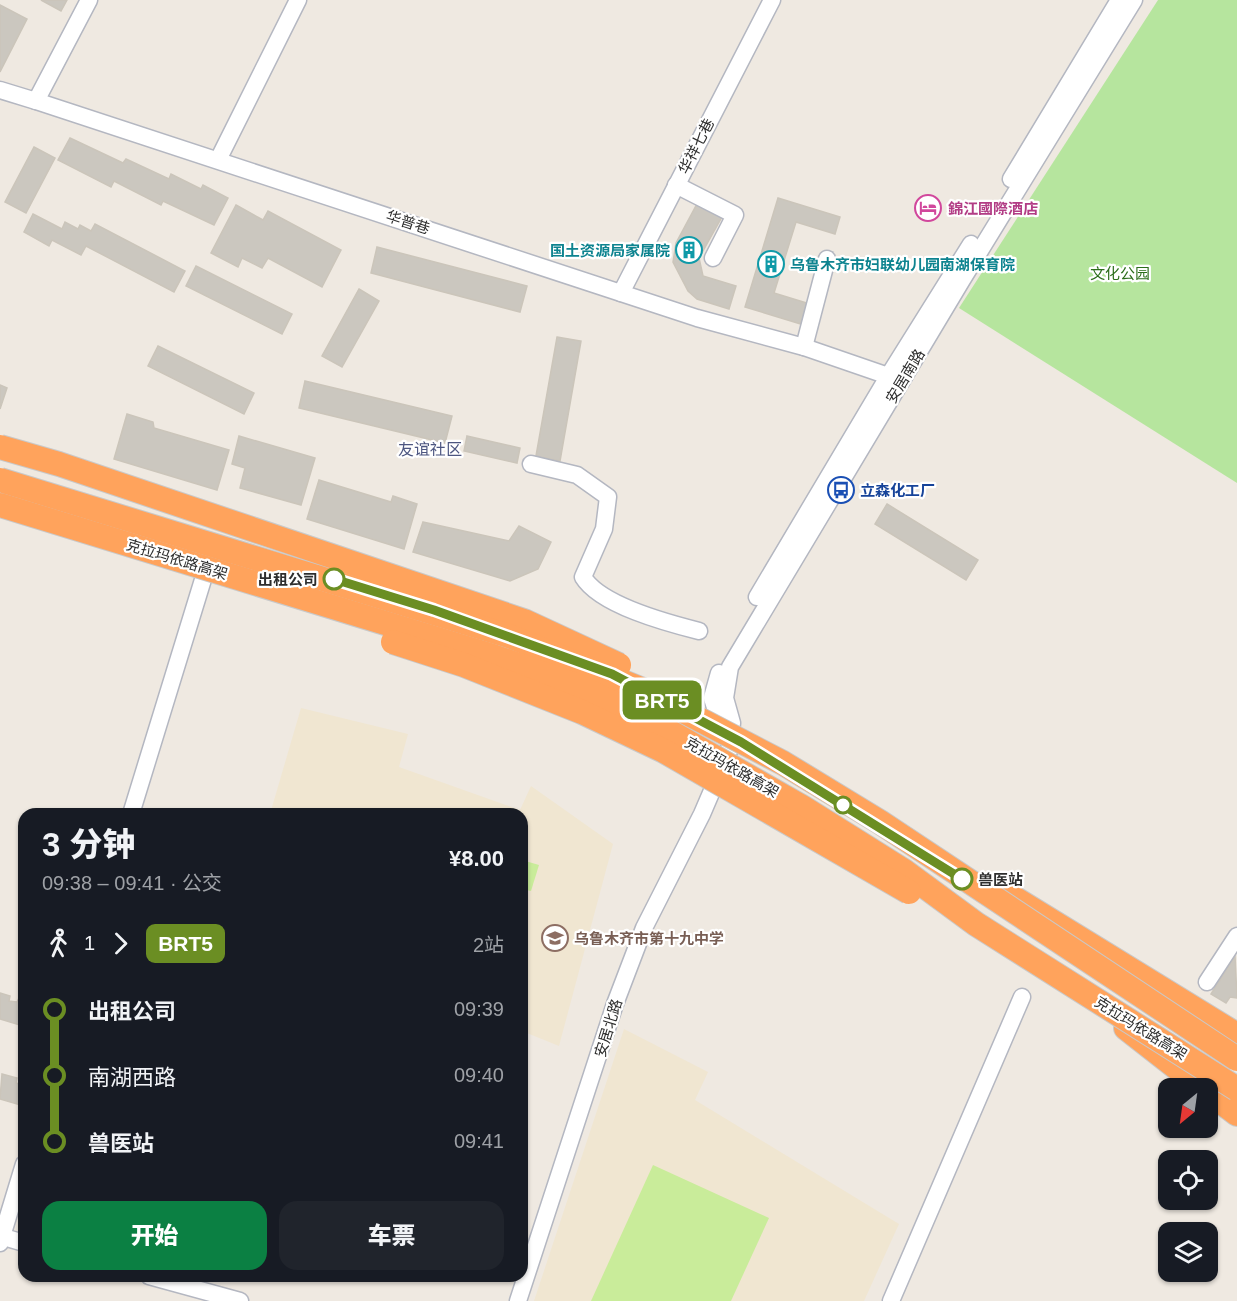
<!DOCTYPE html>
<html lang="zh">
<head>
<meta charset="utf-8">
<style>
	:root { --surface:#171b24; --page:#20242c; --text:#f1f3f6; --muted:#9ea1a6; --accent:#0b8043 }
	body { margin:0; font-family:Helvetica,"Noto Sans SC",sans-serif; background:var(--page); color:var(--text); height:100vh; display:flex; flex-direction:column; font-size:22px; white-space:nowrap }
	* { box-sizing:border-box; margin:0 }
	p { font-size:20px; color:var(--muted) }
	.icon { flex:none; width:33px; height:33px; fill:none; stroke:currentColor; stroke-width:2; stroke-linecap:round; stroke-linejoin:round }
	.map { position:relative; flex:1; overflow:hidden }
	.sheet { position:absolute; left:18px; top:808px; width:510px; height:474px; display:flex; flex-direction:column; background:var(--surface); border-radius:18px; box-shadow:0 2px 4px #0004 }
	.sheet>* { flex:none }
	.badge { padding:0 12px; border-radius:9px; font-size:21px; line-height:39px }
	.needle { width:39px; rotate:209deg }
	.controls { position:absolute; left:1158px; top:1078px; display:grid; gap:12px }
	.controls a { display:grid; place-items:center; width:60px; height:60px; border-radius:12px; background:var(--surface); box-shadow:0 2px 4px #0004; font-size:30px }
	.map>.badge { position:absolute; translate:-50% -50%; box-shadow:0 0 0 3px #fff }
	.legs { display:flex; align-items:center; gap:9px; height:66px; padding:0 24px; font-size:20px }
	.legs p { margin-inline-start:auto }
	.headline { display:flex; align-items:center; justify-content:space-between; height:102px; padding:0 24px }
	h1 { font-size:33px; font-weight:800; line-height:45px }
	.cta { display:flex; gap:12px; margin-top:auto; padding:12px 24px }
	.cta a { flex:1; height:69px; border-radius:18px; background:var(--accent); color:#fff; font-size:24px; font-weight:800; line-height:69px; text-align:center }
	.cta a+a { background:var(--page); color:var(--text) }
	ul { padding:0 24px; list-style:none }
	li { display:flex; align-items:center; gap:21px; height:66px; font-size:22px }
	li i { display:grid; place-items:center; width:9px; height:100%; margin:0 8px; background:currentColor }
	li i::after { content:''; width:15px; height:15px; margin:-8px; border:4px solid; border-radius:50%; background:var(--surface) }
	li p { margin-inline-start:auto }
	li:first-child i { background:linear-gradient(#0000 50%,currentColor 0) }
	li:last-child i { background:linear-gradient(currentColor 50%,#0000 0) }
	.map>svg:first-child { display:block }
	.education { fill:#f0e6d1 }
	.green { fill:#b6e59e }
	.pitch { fill:#c9ec9a }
	.building { fill:#cbc7bf; stroke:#cbc5ba; stroke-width:1.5 }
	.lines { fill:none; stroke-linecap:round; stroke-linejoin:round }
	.minor-casing { stroke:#b4b7c1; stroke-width:19 }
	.highway-casing { stroke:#c9c9c9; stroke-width:26 }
	.minor { stroke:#fff; stroke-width:16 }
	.highway { stroke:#ffa35c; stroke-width:24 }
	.highway-bridge-casing { stroke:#c9c9c9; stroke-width:26; stroke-linecap:butt }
	.highway-bridge { stroke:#ffa35c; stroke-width:24 }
	.line-1-casing { stroke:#fff; stroke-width:14 }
	.line-1 { stroke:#6b8e23; stroke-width:9 }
	.stop-1-dot { fill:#fff; stroke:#6b8e23; stroke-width:3 }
	.labels { text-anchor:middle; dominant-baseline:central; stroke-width:4.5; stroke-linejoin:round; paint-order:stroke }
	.street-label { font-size:15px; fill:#2e2e2e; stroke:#fff }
	.hotel-label { font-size:15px; font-weight:bold; fill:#b23c85; stroke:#fff; text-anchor:start }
	.culture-label { font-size:15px; font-weight:bold; fill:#0d838f; stroke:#fff; text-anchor:end }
	.park-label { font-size:15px; fill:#2c6e1b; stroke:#fff }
	.transit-label { font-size:15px; font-weight:bold; fill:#164399; stroke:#fff; text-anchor:start }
	.stop-label { font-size:15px; font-weight:bold; fill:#2e2e2e; stroke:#fff; text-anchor:end }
	.education-label { font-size:15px; font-weight:bold; fill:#785e54; stroke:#fff; text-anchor:start }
	.neighbourhood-label { font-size:16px; fill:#4d5680; stroke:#fff }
</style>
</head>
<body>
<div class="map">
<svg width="1237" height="1301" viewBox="0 0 1237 1301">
	<rect width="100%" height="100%" fill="#efe9e1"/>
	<g class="education">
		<path d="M301 708 408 734 399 767 520 810 531 786 613 844 559 1046 522 1031V814H270Z"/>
		<path d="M624 1029 708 1072 695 1100 899 1224 864 1301H534Z"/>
	</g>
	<path class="green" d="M1158 0H1237V483L959 308Z"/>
	<g class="pitch">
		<path d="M522 860 539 865 531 891 522 889Z"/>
		<path d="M653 1165 769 1218 731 1301H591Z"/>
	</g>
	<g class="building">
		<path d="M41 0H67L61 11Z"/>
		<path d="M0 5 27 19 0 72Z"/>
		<path d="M70 138 123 163 126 159 169 179 171 174 201 189 203 185 228 198 214 225 163 201 161 205 114 181 111 187 58 160Z"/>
		<path d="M34 147 55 158 26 213 5 202Z"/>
		<path d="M778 198 840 217 835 234 796 222 774 293 810 304 804 325 745 307Z"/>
		<path d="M698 202 723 215 699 258 703 276 736 286 729 309 697 299 688 291 673 262 676 243Z"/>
		<path d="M236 205 263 220 268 211 341 250 322 287 268 258 262 268 242 258 238 267 211 253Z"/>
		<path d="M33 214 62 229 65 222 78 229 80 225 91 231 95 224 185 271 174 292 86 246 81 255 52 240 49 246 24 232Z"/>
		<path d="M377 247 527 286 520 312 371 273Z"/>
		<path d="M196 266 292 314 282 334 186 286Z"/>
		<path d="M359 289 379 301 342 367 322 356Z"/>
		<path d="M557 337 581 341 560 461 536 456Z"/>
		<path d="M158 346 254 393 244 414 148 366Z"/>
		<path d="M305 381 452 416 445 443 299 408Z"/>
		<path d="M0 385 7 388 0 409Z"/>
		<path d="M127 414 153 422 154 428 229 450 217 490 114 459Z"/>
		<path d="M239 436 315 458 301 505 240 488 245 468 232 464Z"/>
		<path d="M467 436 520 448 517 463 464 451Z"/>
		<path d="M319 480 391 502 393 496 417 504 404 549 307 519Z"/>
		<path d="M887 504 978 560 966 580 875 524Z"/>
		<path d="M423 522 509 541 519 526 551 542 538 569 510 581 413 552Z"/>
		<path d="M1235 956 1237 998 1230 997 1226 1003 1211 994Z"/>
		<path d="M0 993 10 996 9 1001 17 1002 19 998 24 999 20 1025 0 1019Z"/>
		<path d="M2 1074 17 1078 16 1083 24 1085V1106L0 1099Z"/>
	</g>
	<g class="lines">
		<defs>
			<g id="minor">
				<path d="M89 0 36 101 697 318 804 347 897 379"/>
				<path d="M0 90 36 101"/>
				<path d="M218 160 298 0"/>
				<path d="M1011 179 1119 0"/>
				<path d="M676 185 735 215 713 258"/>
				<path d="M621 293 772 0"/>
				<path d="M804 347 827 259"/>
				<path d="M531 464 577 475 608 497 604 529 583 577C600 605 667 623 699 631"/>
				<path d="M757 597 889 375 971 244"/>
				<path d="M719 673 712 698 721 726"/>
				<path d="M131 814 209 560"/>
				<path d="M1207 982 1237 936"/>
				<path d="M0 1236 24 1243"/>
				<path d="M0 1243 24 1164"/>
				<path d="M149 1276 240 1301"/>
				<path d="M518 1301 615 1004 644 928 702 814 729 751 732 723 725 698 730 667 962 280 1134 0"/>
				<path d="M891 1301 1022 997"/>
			</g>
			<g id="highway">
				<path d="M1001 890 1237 1035"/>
				<path d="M1126 1028 1204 1089"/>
				<path d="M1208 1092 1237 1114"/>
			</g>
		</defs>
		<use href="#minor" class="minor-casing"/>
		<use href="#highway" class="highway-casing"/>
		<use href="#minor" class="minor"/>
		<use href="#highway" class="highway"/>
		<defs>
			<g id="highway-bridge">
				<path d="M0 447 59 464 524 621 619 665"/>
				<path d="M0 480 509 636 643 690 783 763 880 822 1237 1059"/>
				<path d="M0 505 493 656 576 685 665 729 802 807 904 871 976 924 1237 1089"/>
				<path d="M393 642 464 665 582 712 664 751 909 892"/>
			</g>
		</defs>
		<use href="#highway-bridge" class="highway-bridge-casing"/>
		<use href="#highway-bridge" class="highway-bridge"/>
	</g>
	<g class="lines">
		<defs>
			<path id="line-1" d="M334 579 434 610 612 674 741 742 962 879"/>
		</defs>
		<use href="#line-1" class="line-1-casing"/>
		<use href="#line-1" class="line-1"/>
	</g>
	<defs>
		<symbol id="hotel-ring" viewBox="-11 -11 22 22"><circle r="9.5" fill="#fff" stroke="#d1479c" stroke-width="1.5"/><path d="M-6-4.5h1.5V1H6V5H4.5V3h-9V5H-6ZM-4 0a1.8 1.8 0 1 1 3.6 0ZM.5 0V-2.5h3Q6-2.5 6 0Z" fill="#d1479c"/></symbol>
		<symbol id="building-ring" viewBox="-11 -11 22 22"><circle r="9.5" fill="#fff" stroke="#0f9aa8" stroke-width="1.5"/><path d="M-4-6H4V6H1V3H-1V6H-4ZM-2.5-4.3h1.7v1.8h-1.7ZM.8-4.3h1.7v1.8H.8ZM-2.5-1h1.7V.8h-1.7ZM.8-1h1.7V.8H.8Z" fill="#0f9aa8"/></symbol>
		<symbol id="bus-ring" viewBox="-11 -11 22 22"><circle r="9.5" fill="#fff" stroke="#1a4fb4" stroke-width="1.5"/><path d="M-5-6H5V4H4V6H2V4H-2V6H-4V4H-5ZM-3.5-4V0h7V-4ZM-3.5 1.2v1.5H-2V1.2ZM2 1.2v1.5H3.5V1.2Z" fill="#1a4fb4"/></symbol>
		<symbol id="school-ring" viewBox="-11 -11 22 22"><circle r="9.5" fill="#fff" stroke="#8d6e63" stroke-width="1.5"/><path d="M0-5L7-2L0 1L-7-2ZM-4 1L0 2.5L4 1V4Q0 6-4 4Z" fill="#8d6e63"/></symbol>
	</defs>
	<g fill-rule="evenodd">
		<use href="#hotel-ring" x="913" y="193" width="30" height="30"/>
		<use href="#building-ring" x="674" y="235" width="30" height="30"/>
		<use href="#building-ring" x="756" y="249" width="30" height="30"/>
		<use href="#bus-ring" x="826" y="475" width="30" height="30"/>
		<use href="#school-ring" x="540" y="923" width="30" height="30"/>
	</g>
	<g class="stop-1-dot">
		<circle cx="334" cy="579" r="10"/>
		<circle cx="843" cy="805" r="8"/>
		<circle cx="962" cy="879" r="10"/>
	</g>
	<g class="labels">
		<g class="street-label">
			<text transform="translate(696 146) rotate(-63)">华祥七巷</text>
			<text transform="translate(408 222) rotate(18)">华普巷</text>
			<text transform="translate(905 376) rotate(-59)">安居南路</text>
			<text transform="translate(177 559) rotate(17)">克拉玛依路高架</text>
			<text transform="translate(732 767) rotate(30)">克拉玛依路高架</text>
			<text transform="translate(608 1028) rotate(-73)">安居北路</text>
			<text transform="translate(1141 1028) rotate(32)">克拉玛依路高架</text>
		</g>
		<g class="hotel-label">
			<text x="948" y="208">錦江國際酒店</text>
		</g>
		<g class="culture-label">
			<text x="670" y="250">国土资源局家属院</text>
			<text x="790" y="264" text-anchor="start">乌鲁木齐市妇联幼儿园南湖保育院</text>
		</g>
		<g class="park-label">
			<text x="1120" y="273">文化公园</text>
		</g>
		<g class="transit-label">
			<text x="860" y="490">立森化工厂</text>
		</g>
		<g class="stop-label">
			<text x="318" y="579">出租公司</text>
			<text x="978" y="879" text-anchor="start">兽医站</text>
		</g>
		<g class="education-label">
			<text x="574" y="938">乌鲁木齐市第十九中学</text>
		</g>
		<g class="neighbourhood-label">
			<text x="430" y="449">友谊社区</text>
		</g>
	</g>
</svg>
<div class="controls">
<a><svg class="needle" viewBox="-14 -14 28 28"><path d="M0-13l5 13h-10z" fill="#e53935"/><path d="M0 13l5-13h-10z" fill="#9ea1a6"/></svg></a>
<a><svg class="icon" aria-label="locate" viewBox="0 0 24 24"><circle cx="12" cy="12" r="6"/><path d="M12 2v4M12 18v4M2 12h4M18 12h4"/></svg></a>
<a><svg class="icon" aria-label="layers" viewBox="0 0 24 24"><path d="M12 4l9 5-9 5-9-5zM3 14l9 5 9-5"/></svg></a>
</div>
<b class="badge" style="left:662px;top:700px;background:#6b8e23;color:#fff">BRT5</b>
<section class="sheet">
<div class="headline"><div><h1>3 分钟</h1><p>09:38 – 09:41 · 公交</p></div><b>¥8.00</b></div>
<div class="legs"><svg class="icon" aria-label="walk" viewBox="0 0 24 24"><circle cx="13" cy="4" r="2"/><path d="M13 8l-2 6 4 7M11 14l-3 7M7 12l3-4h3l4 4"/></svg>1<svg class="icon" aria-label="forward" viewBox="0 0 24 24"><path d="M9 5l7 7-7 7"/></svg><b class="badge" style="background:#6b8e23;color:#fff">BRT5</b><p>2站</p></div>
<ul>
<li><i style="color:#6b8e23"></i><b>出租公司</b><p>09:39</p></li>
<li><i style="color:#6b8e23"></i><span>南湖西路</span><p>09:40</p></li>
<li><i style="color:#6b8e23"></i><b>兽医站</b><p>09:41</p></li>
</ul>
<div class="cta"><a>开始</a><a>车票</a></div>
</section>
</div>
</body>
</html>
